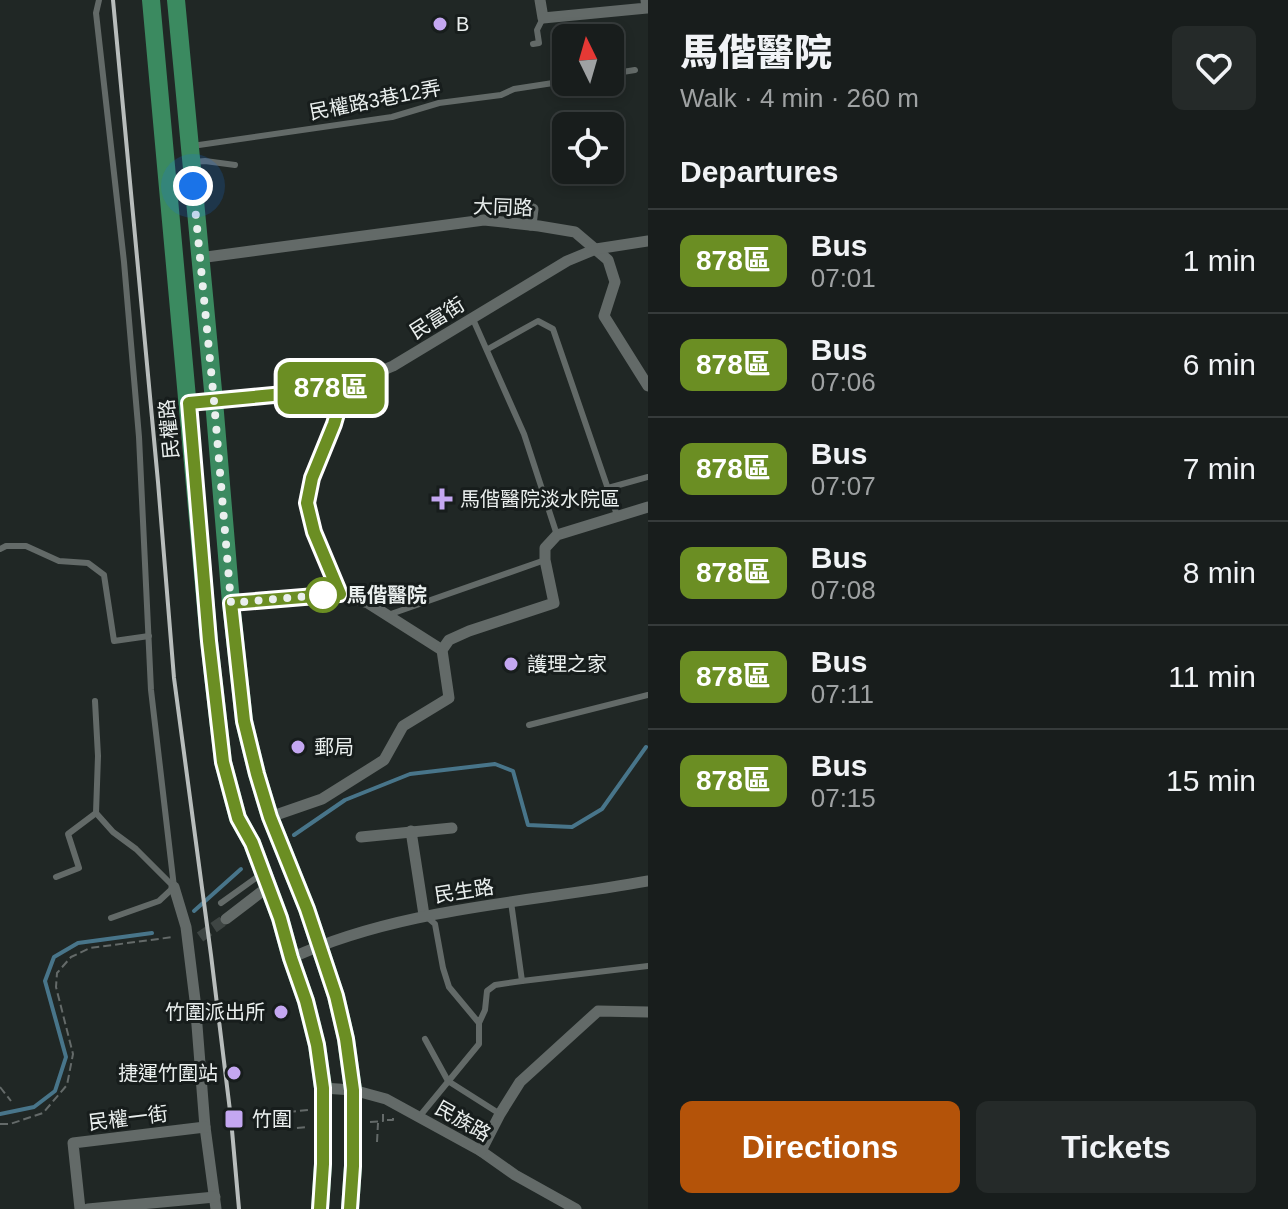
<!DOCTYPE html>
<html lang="en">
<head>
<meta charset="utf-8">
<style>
	:root { --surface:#181d1c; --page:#252a29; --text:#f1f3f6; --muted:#9fa2a3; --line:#363b3b; --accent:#b45309 }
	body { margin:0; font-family:Arial,"Noto Sans TC",sans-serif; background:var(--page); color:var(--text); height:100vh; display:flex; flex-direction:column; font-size:30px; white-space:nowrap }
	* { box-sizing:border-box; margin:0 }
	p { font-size:26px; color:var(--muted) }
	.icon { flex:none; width:44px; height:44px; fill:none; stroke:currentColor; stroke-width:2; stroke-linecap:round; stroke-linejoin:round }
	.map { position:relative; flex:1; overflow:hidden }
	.sheet { display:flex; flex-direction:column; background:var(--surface); width:640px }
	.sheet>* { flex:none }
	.badge { padding:0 16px; border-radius:12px; font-size:28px; line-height:52px }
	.needle { width:52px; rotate:355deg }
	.controls { position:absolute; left:552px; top:24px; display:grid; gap:16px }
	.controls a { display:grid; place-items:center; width:72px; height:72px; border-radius:12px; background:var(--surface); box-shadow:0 4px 12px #0003,0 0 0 2px var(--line); font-size:40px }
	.you { position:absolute; width:40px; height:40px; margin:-20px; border:6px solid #fff; border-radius:50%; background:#1a73e8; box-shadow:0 0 0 12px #1a73e833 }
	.map>.badge { position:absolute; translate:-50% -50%; box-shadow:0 0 0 4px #fff }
	h2 { padding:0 32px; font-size:30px; line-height:72px }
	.round { display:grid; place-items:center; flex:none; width:84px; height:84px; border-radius:12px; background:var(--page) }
	.headline { display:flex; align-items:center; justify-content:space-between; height:136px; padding:0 32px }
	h1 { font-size:38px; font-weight:800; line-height:60px }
	.button { display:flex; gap:16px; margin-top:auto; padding:16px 32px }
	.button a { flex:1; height:92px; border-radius:12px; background:var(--accent); color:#fff; font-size:32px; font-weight:800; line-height:92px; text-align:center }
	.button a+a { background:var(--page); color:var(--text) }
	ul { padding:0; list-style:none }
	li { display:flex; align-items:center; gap:24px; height:104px; padding:0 32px; border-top:2px solid var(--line) }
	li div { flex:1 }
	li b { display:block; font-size:30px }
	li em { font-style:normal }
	li .badge { min-width:88px; font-weight:700; text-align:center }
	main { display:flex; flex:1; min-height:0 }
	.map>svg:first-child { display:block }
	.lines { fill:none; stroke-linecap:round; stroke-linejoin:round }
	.stream { stroke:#48758a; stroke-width:4 }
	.minor-tunnel { stroke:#3e4543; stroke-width:11; stroke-dasharray:11 5.5; stroke-linecap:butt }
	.path { stroke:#646a69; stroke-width:2; stroke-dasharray:8 4; stroke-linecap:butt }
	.service { stroke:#636a68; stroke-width:6 }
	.minor { stroke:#636a68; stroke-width:11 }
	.primary { stroke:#3b8a60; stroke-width:18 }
	.rail { stroke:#b8bdbc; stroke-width:4 }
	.line-casing { stroke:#fff; stroke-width:18 }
	.line { stroke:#6b8e23; stroke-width:12 }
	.walk { stroke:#eaefee; stroke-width:8; stroke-dasharray:0 14.4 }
	.poi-dot { fill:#c4a7f1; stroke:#171d1c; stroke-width:3 }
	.stop-dot { fill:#fff; stroke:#6b8e23; stroke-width:4 }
	.labels { text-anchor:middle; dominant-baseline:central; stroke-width:6; stroke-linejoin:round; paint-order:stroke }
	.poi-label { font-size:20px; fill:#eaefee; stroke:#171d1c; text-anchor:start }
	.street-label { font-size:20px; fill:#eaefee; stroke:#171d1c }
	.stop-label { font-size:20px; font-weight:bold; fill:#eaefee; stroke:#171d1c; text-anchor:start }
</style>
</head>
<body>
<main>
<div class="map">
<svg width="648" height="1209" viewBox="0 0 648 1209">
	<rect width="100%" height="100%" fill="#202725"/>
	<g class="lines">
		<g class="stream">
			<path d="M294 835 345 800 410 774 495 764 513 771 528 825 572 827 602 809 646 747"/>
			<path d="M194 911 241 869"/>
			<path d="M0 1114 34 1107 55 1091 66 1057 45 981 54 957 78 943 152 933"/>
		</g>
		<path class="minor-tunnel" d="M200 937 226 919"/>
		<g class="path">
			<path d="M0 1087 11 1101"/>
			<path d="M288 1112 309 1110"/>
			<path d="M387 1120H393V1117"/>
			<path d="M370 1122 383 1121V1113"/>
			<path d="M0 1124H10L43 1113 67 1085 73 1054 56 987 57 973 71 957 90 948 173 937"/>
			<path d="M285 1129 308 1127"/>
			<path d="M377 1142 378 1123"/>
		</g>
		<g class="service">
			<path d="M99 0 96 13 124 262 139 437 151 690 174 887"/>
			<path d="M533 44 539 43 537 30 543 18"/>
			<path d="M610 74 635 70"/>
			<path d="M192 146 392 117 439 103 501 95 514 89 566 81"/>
			<path d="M194 162 205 161 235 165"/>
			<path d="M472 317 524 434 557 535"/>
			<path d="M488 349 538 321 553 329 617 515"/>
			<path d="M608 488 648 477"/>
			<path d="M0 549 6 546H26L59 561 88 563 104 575 114 641 149 636"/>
			<path d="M340 594 314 532 307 503 312 478 334 424 345 386"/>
			<path d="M388 615 545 560"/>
			<path d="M95 701 98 756 96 813 113 832 136 849 174 887"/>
			<path d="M529 725 648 695"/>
			<path d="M56 877 79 868 68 834 96 813"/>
			<path d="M511 902 522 981 648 966"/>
			<path d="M221 903 260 875"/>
			<path d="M427 917 435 924 443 968 449 987 479 1023 485 1010 487 991 495 985 522 981"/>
			<path d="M111 918 159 901 174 887"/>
			<path d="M425 1039 448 1081 500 1114"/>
			<path d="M419 1117 479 1044V1023"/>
		</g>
		<g class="minor">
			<path d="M540 0 543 18 647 8 646 0"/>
			<path d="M531 225 533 209"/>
			<path d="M199 258 484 220 539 226 575 232 608 260 615 282 604 316 648 386"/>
			<path d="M189 403 284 394 345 386 393 366 567 261 596 249 648 241"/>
			<path d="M231 603 340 594 368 603 442 650"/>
			<path d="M270 817 322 799 384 760 403 726 449 698 442 650 449 640 469 631 554 603 545 560V548L557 535 648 507"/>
			<path d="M411 831 424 915"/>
			<path d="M361 837 452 828"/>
			<path d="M174 887 186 927 195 1000 205 1127 216 1209"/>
			<path d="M226 919 269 886"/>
			<path d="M291 958C403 907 528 903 648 881"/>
			<path d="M323 1088 353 1090 386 1099 481 1151 515 1175 576 1209"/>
			<path d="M481 1151 500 1114 520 1082 598 1011 648 1012"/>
			<path d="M80 1209 73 1143 205 1127"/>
			<path d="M88 1209 215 1197"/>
		</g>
		<g class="primary">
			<path d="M151 0 209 641 223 762 238 818 252 843 280 918 291 958 306 1001 317 1045 323 1088V1164L320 1209"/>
			<path d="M176 0 214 401 231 603 244 721 257 774 270 817 307 909 336 996 346 1039 353 1090V1166L350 1209"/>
		</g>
		<path class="rail" d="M113 0 158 482 174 678 211 955 231 1119 239 1209"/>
	</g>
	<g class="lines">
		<defs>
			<path id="line" d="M320 1209 323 1164V1088L317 1045 306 1001 291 958 280 918 252 843 238 818 223 762 209 641 189 403 284 394 345 386 334 424 312 478 307 503 314 532 340 594 231 603 244 721 257 774 270 817 307 909 336 996 346 1039 353 1090V1166L350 1209"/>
		</defs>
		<use href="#line" class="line-casing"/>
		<use href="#line" class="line"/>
		<path class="walk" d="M193 186 214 401 231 603 323 595"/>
	</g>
	<g class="poi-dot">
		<circle cx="440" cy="24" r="8"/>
		<path d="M438 487h8v8h8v8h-8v8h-8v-8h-8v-8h8z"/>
		<circle cx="511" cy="664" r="8"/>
		<circle cx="298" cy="747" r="8"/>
		<circle cx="281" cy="1012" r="8"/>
		<circle cx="234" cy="1073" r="8"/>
		<rect x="224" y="1109" width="20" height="20" rx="4"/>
	</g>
	<circle class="stop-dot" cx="323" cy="595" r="16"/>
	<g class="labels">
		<g class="poi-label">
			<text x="456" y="24">B</text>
			<text x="460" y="499">馬偕醫院淡水院區</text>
			<text x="527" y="664">護理之家</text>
			<text x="314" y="747">郵局</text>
			<text x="265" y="1012" text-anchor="end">竹圍派出所</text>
			<text x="218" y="1073" text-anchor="end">捷運竹圍站</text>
			<text x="252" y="1119">竹圍</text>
		</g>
		<g class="street-label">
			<text transform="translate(375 100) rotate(-11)">民權路3巷12弄</text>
			<text transform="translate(503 207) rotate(2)">大同路</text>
			<text transform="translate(437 318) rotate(-32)">民富街</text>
			<text transform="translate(169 429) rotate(-95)">民權路</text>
			<text transform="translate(464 891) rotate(-9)">民生路</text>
			<text transform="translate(128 1118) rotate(-7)">民權一街</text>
			<text transform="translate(463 1121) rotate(30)">民族路</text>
		</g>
		<g class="stop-label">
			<text x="347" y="595">馬偕醫院</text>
		</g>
	</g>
</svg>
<div class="controls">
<a><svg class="needle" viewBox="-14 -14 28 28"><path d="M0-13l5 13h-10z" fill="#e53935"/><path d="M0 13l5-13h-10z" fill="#9fa2a3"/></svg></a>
<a><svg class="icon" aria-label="locate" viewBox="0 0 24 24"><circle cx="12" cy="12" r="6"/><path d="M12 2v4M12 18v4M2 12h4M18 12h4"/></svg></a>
</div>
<div class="you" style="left:193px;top:186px"></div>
<b class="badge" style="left:331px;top:388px;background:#6b8e23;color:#fff">878區</b>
</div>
<section class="sheet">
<div class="headline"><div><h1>馬偕醫院</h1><p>Walk · 4 min · 260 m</p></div><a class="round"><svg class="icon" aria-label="heart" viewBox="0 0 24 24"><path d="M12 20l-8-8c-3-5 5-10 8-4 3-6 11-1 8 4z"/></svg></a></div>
<h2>Departures</h2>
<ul>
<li><span class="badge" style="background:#6b8e23;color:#fff">878區</span><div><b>Bus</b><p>07:01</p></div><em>1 min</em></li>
<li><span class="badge" style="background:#6b8e23;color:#fff">878區</span><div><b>Bus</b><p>07:06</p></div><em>6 min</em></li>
<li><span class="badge" style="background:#6b8e23;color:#fff">878區</span><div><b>Bus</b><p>07:07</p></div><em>7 min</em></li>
<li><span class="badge" style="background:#6b8e23;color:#fff">878區</span><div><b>Bus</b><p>07:08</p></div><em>8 min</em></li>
<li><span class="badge" style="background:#6b8e23;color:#fff">878區</span><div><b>Bus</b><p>07:11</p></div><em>11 min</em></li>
<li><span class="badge" style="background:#6b8e23;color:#fff">878區</span><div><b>Bus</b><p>07:15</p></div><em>15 min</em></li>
</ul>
<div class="button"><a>Directions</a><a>Tickets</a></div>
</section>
</main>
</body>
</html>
